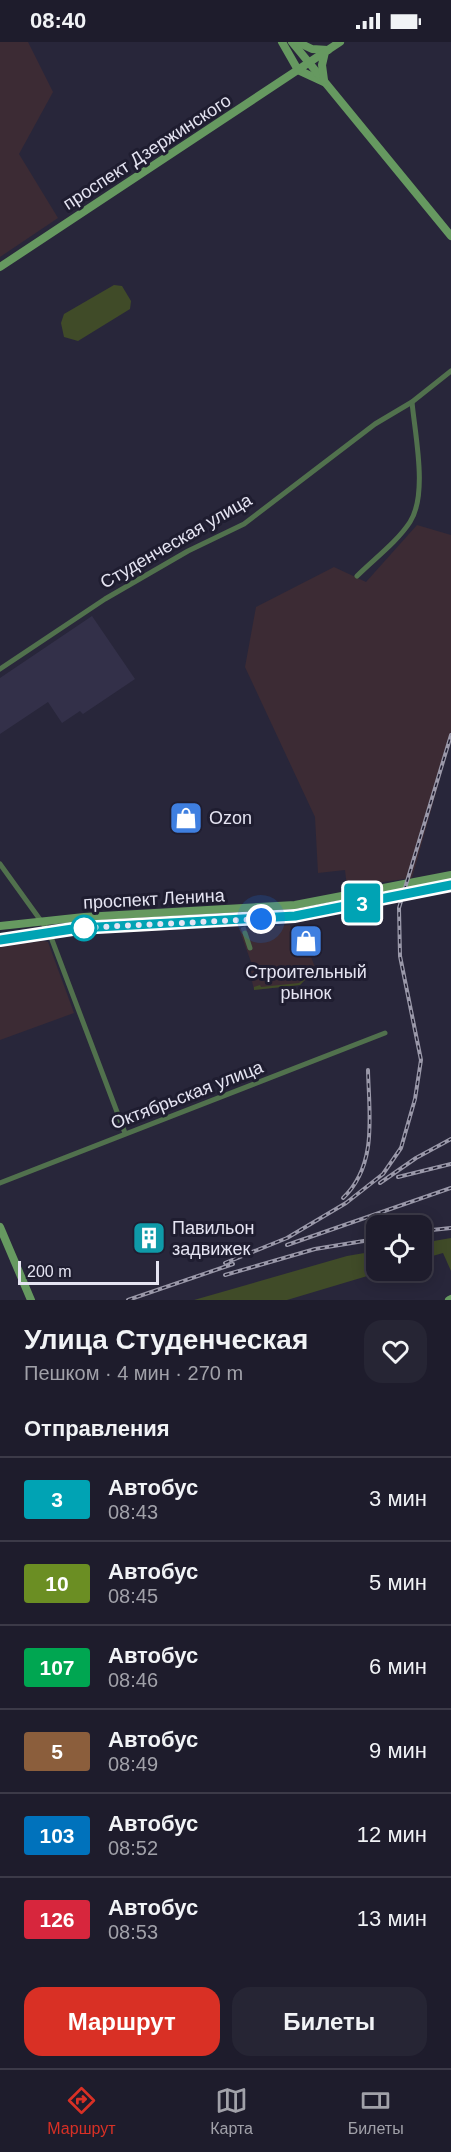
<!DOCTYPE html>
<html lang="ru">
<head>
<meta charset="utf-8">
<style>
	:root { --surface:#1e1c2c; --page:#262534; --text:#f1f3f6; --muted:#a1a1a9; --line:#3c3a48; --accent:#d93025 }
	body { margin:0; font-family:Helvetica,sans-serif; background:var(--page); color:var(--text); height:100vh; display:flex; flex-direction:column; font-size:22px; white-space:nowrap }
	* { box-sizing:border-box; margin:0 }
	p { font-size:20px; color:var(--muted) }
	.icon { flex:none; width:33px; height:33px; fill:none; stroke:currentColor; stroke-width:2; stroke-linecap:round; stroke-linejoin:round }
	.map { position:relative; height:1258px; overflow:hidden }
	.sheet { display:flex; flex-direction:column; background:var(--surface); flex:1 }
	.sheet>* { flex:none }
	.badge { padding:0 12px; border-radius:4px; font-size:21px; line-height:39px }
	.controls { position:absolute; left:366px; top:1173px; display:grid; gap:12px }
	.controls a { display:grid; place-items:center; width:66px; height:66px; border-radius:12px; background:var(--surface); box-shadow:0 3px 15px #0003,0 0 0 2px var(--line); font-size:30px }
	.scale { position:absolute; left:18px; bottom:15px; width:141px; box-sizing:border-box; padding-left:6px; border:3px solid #e5e4f2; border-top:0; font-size:16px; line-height:21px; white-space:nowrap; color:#e5e4f2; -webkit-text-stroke:4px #1f1d30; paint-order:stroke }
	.you { position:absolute; width:30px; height:30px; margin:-15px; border:4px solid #fff; border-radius:50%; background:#1a73e8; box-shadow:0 0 0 9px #1a73e833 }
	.map>.badge { position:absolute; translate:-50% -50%; box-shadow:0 0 0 3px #fff }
	h2 { padding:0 24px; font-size:22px; line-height:54px }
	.round { display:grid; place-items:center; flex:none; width:63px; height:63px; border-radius:18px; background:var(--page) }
	.overview { display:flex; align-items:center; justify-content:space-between; height:102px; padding:0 24px }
	h1 { font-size:28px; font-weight:800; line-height:45px }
	.cta { display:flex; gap:12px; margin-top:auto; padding:12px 24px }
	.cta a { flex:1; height:69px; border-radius:18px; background:var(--accent); color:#fff; font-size:24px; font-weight:800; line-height:69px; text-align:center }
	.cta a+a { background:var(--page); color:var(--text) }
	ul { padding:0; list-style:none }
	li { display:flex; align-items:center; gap:18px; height:84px; padding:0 24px; border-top:2px solid var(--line) }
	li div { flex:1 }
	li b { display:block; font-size:22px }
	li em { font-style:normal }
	li .badge { min-width:66px; font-weight:700; text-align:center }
	.status { display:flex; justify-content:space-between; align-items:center; height:42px; padding:0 30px; background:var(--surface); direction:ltr }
	.status svg { height:16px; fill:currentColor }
	.dock { display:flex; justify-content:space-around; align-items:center; height:84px; border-top:2px solid var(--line); background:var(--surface); font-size:16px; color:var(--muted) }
	.dock a { display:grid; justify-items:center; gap:3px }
	.dock .current { color:var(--accent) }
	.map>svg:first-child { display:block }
	.built { fill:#333049 }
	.industrial { fill:#3c2b34 }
	.green { fill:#404b28 }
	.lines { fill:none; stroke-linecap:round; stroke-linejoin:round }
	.street-tunnel { stroke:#444256; stroke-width:5; stroke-dasharray:5 2.5; stroke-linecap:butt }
	.street { stroke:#51714d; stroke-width:5 }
	.secondary { stroke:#669960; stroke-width:8 }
	.rail-casing { stroke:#9a98a9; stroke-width:4 }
	.rail { stroke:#1f1d30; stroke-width:1.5; stroke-dasharray:4.5; stroke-linecap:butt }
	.line-casing { stroke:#fff; stroke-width:14 }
	.line { stroke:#00a3b4; stroke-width:9 }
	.walk { stroke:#e5e4f2; stroke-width:6; stroke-dasharray:0 10.8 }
	.stop-dot { fill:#fff; stroke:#00a3b4; stroke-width:3 }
	.labels { text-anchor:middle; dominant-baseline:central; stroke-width:6; stroke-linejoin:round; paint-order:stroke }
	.street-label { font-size:18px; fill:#e5e4f2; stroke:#1f1d30 }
	.poi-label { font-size:18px; fill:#e5e4f2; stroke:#1f1d30; text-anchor:start }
</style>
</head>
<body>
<div class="status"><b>08:40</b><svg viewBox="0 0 49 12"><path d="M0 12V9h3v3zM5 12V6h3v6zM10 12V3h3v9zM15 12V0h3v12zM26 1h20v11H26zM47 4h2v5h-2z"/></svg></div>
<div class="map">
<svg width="451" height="1258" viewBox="0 0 451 1258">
	<rect width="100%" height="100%" fill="#28263a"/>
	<path class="built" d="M92 574 135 637 83 672 80 669 62 681 48 660 0 692V636Z"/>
	<g class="industrial">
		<path d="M0 0H28L53 50 19 112 58 176 0 215Z"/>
		<path d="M417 483 451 493V697L412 836 347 845 345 828 318 831 315 775 245 625 256 565 334 525 366 540Z"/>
		<path d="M290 883 296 906 307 904 316 928 300 943 254 948 250 930 254 928 239 887Z"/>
		<path d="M43 899 48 900 74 971 0 998V905Z"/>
	</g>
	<g class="green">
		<path d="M114 243 122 244 131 259 130 267 78 299 64 295 61 281 64 272Z"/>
		<path d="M316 926 300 943 254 948V945L260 943 261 945 299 941Z"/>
		<path d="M451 1196V1229L443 1211 422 1217V1201Z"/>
		<path d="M376 1209V1228L384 1229 287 1258H194L347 1214Z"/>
	</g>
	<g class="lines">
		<path class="street-tunnel" d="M243 885 245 891"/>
		<g class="street">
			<path d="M357 534C374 517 397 500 410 480 428 452 415 393 412 360"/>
			<path d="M0 627 105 557 188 509 244 482 375 382 412 360 451 329"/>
			<path d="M0 822 49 890 125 1091"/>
			<path d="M245 891 250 906"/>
			<path d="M0 1141 385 991"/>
		</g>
		<g class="secondary">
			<path d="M282 0 298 28 324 40"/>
			<path d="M292 0 451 194"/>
			<path d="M297 0 312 7 328 8"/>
			<path d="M324 38 322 23 325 10"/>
			<path d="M0 225 340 0"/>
			<path d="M0 884 84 875 295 863 451 833"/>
			<path d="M0 898 79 886 295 874 451 843"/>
			<path d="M0 1185 31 1258"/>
			<path d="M449 1258 451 1257"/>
		</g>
		<defs>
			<g id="rail">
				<path d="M398 1135 451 1122"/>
				<path d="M380 1141 416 1116 451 1097"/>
				<path d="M343 1156C378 1123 369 1072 368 1028"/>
				<path d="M422 1189 451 1186"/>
				<path d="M287 1203 451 1146"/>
				<path d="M225 1221 287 1196 346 1161 383 1132 401 1106 415 1057 421 1018 400 914 399 866 451 693"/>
				<path d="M225 1233 315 1207 376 1197"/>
				<path d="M128 1258 233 1222"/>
			</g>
		</defs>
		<use href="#rail" class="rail-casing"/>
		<use href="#rail" class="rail"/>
	</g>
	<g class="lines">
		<defs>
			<path id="line" d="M0 898 79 886 295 874 451 843"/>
		</defs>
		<use href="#line" class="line-casing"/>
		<use href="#line" class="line"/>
		<path class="walk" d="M84 886H79L261 877"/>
	</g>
	<defs>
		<symbol id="shop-square" viewBox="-11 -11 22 22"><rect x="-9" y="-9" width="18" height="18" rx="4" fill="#3f7fe0" stroke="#1f1d30"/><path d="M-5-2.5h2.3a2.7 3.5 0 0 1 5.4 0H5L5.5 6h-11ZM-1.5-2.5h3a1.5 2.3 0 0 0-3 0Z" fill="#fff"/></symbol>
		<symbol id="building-square" viewBox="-11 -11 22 22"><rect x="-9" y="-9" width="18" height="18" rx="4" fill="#0f9aa8" stroke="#1f1d30"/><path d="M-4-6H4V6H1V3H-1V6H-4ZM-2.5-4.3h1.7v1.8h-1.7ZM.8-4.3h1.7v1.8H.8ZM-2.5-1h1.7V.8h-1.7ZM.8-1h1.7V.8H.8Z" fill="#fff"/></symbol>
	</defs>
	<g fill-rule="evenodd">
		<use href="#shop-square" x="167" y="757" width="38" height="38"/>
		<use href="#shop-square" x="287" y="880" width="38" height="38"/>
		<use href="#building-square" x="130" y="1177" width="38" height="38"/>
	</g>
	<circle class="stop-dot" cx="84" cy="886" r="12"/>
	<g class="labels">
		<g class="street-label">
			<text transform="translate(147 110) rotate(-33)">проспект Дзержинского</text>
			<text transform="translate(176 499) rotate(-30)">Студенческая улица</text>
			<text transform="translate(154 857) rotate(-3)">проспект Ленина</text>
			<text transform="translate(187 1053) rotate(-21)">Октябрьская улица</text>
		</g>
		<g class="poi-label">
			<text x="209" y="776">Ozon</text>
			<text x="306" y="930" text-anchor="middle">Строительный<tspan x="306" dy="21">рынок</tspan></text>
			<text x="172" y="1186">Павильон<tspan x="172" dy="21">задвижек</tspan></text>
		</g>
	</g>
</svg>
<div class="controls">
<a><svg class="icon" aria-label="locate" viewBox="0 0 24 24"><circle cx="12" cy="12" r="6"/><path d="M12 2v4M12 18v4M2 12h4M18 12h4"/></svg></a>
</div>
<div class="scale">200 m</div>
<div class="you" style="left:261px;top:877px"></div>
<b class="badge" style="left:362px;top:861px;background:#00a3b4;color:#fff">3</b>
</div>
<section class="sheet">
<div class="overview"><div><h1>Улица Студенческая</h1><p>Пешком · 4 мин · 270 m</p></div><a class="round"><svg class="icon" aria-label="heart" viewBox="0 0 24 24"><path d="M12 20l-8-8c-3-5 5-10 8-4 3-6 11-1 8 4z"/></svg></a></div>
<h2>Отправления</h2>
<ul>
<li><span class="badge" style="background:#00a3b4;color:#fff">3</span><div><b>Автобус</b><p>08:43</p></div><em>3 мин</em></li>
<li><span class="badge" style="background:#6b8e23;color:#fff">10</span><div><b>Автобус</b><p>08:45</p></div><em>5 мин</em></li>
<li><span class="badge" style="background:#00a651;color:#fff">107</span><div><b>Автобус</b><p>08:46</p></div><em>6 мин</em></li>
<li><span class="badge" style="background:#8b5e3c;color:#fff">5</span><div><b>Автобус</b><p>08:49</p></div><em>9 мин</em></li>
<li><span class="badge" style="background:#0072bc;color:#fff">103</span><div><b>Автобус</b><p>08:52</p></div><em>12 мин</em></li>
<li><span class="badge" style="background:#d7263d;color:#fff">126</span><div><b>Автобус</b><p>08:53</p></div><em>13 мин</em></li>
</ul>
<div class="cta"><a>Маршрут</a><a>Билеты</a></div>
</section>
<nav class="dock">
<a class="current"><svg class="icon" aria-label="directions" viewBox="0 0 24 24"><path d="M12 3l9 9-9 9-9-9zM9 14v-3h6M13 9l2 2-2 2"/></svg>Маршрут</a>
<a><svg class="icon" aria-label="map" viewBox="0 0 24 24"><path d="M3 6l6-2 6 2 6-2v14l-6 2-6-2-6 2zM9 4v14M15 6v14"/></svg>Карта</a>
<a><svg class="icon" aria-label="tickets" viewBox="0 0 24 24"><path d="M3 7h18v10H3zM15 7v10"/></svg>Билеты</a>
</nav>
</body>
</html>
